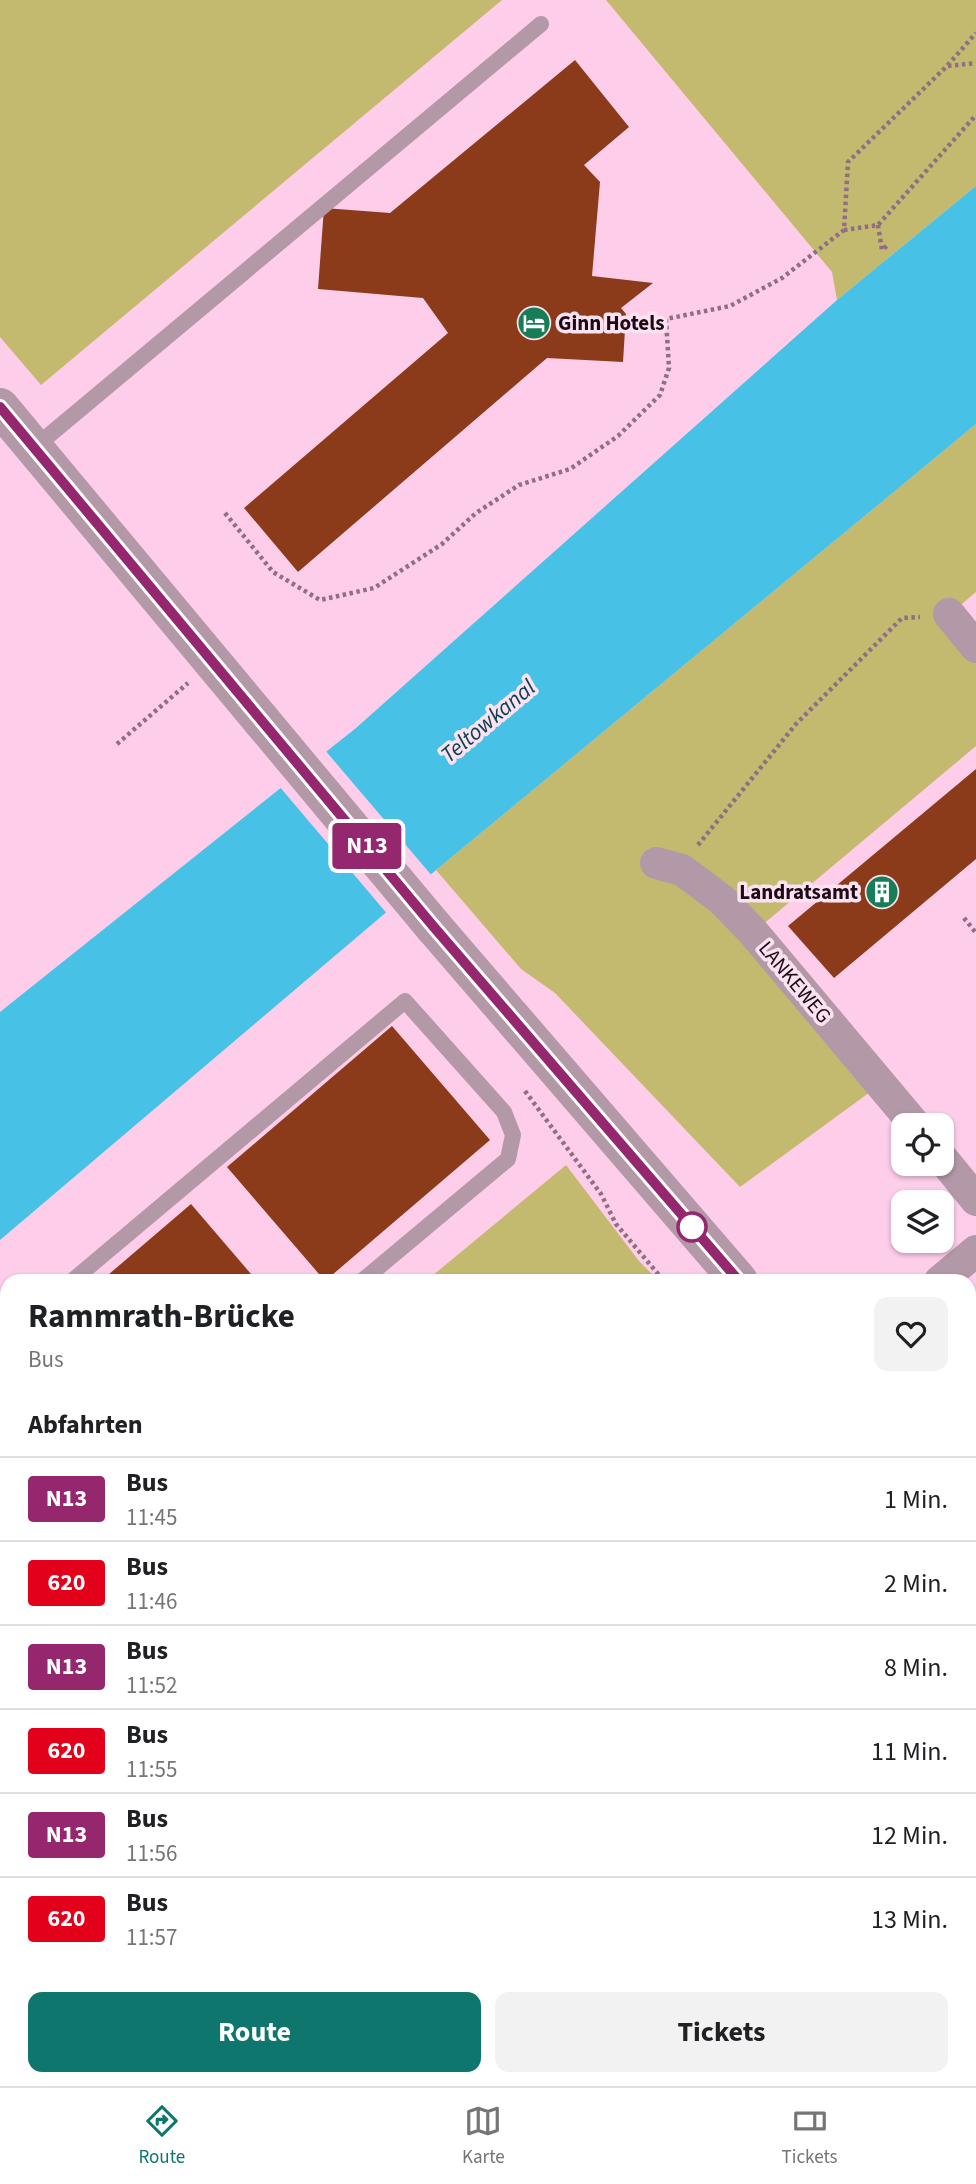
<!DOCTYPE html>
<html lang="de">
<head>
<meta charset="utf-8">
<style>
	:root { --surface:#fff; --page:#f2f2f2; --text:#202124; --muted:#757577; --line:#e0e0e0; --accent:#0f766e }
	body { margin:0; font-family:"Source Sans 3",sans-serif; background:var(--page); color:var(--text); height:100vh; display:flex; flex-direction:column; font-size:26px; white-space:nowrap }
	* { box-sizing:border-box; margin:0 }
	p { font-size:23px; color:var(--muted) }
	.icon { flex:none; width:38px; height:38px; fill:none; stroke:currentColor; stroke-width:2; stroke-linecap:round; stroke-linejoin:round }
	.map { position:relative; flex:1; overflow:hidden }
	.details { position:absolute; left:0px; top:1274px; width:976px; height:812px; display:flex; flex-direction:column; background:var(--surface); border-radius:21px 21px 0 0; box-shadow:0 2px 5px #0004 }
	.details>* { flex:none }
	.badge { padding:0 14px; border-radius:5px; font-size:24px; line-height:46px }
	.tools { position:absolute; left:891px; top:1113px; display:grid; gap:14px }
	.tools a { display:grid; place-items:center; width:63px; height:63px; border-radius:14px; background:var(--surface); box-shadow:0 2px 5px #0004; font-size:35px }
	.map>.badge { position:absolute; translate:-50% -50%; box-shadow:0 0 0 4px #fff }
	h2 { padding:0 28px; font-size:26px; line-height:63px }
	.round { display:grid; place-items:center; flex:none; width:74px; height:74px; border-radius:14px; background:var(--page) }
	.overview { display:flex; align-items:center; justify-content:space-between; height:119px; padding:0 28px }
	h1 { font-size:33px; font-weight:700; line-height:52px }
	.primary-button { display:flex; gap:14px; margin-top:auto; padding:14px 28px }
	.primary-button a { flex:1; height:80px; border-radius:14px; background:var(--accent); color:#fff; font-size:28px; font-weight:700; line-height:80px; text-align:center }
	.primary-button a+a { background:var(--page); color:var(--text) }
	ul { padding:0; list-style:none }
	li { display:flex; align-items:center; gap:21px; height:84px; padding:0 28px; border-top:2px solid var(--line) }
	li div { flex:1 }
	li b { display:block; font-size:26px }
	li em { font-style:normal }
	li .badge { min-width:77px; font-weight:700; text-align:center }
	.tabs { display:flex; justify-content:space-around; align-items:center; height:98px; border-top:2px solid var(--line); background:var(--surface); font-size:19px; color:var(--muted) }
	.tabs a { display:grid; justify-items:center; gap:4px }
	.tabs .on { color:var(--accent) }
	.map>svg:first-child { display:block }
	.green { fill:#c4ba6f }
	.water { fill:#47c1e5 }
	.pier { fill:#fdcdea }
	.building { fill:#8b3b19 }
	.lines { fill:none; stroke-linecap:round; stroke-linejoin:round }
	.path { stroke:#906e83; stroke-width:4.5; stroke-dasharray:3.5 3.5; stroke-linecap:butt }
	.service { stroke:#b399a8; stroke-width:16 }
	.minor { stroke:#b399a8; stroke-width:32 }
	.tertiary { stroke:#b399a8; stroke-width:38 }
	.secondary { stroke:#9d788e; stroke-width:38 }
	.tertiary-bridge { stroke:#b399a8; stroke-width:38 }
	.line-casing { stroke:#fff; stroke-width:16 }
	.line { stroke:#95276e; stroke-width:10 }
	.stop-dot { fill:#fff; stroke:#95276e; stroke-width:3.5 }
	.labels { text-anchor:middle; dominant-baseline:central; stroke-width:7; stroke-linejoin:round; paint-order:stroke }
	.poi-label { font-size:21px; font-weight:bold; fill:#1e0a17; stroke:#fbe2f1; text-anchor:start }
	.street-label { font-size:21px; fill:#1e0a17; stroke:#fbe2f1 }
	.water-label { font-size:23px; font-style:italic; fill:#0b4150; stroke:#fbe2f1 }
</style>
</head>
<body>
<div class="map">
<svg width="976" height="2086" viewBox="0 0 976 2086">
	<rect width="100%" height="100%" fill="#fdcdea"/>
	<g class="green">
		<path d="M0 0H502L41 385 0 337Z"/>
		<path d="M606 0H976V186L837 300 832 272Z"/>
		<path d="M976 424V592L949 615 976 647V746L754 932 881 1084 740 1187 555 993 521 969 436 870Z"/>
		<path d="M566 1165 639 1261 659 1281H426Z"/>
	</g>
	<path class="water" d="M976 186V424L436 870 0 1240V1012L356 728 837 300Z"/>
	<path class="pier" d="M324 749 433 877 389 916 279 786Z"/>
	<g class="building">
		<path d="M575 60 629 127 584 165 600 182 592 276 653 283 621 308 626 314 623 362 547 358 298 572 244 508 448 333 423 298 318 289 324 208 390 213Z"/>
		<path d="M976 769V859L834 978 788 926Z"/>
		<path d="M392 1026 490 1140 325 1281 227 1167Z"/>
		<path d="M191 1204 257 1281H101Z"/>
		<path d="M0 1450 7 1458V1563L0 1555Z"/>
		<path d="M7 1656V1750L0 1756V1662Z"/>
		<path d="M7 1853V1898L0 1889V1859Z"/>
		<path d="M976 1900V2086H853L847 2079H970V1906Z"/>
		<path d="M209 2079H470L469 2086H208Z"/>
	</g>
	<g class="lines">
		<g class="path">
			<path d="M948 66 976 63"/>
			<path d="M878 225 882 250 889 244"/>
			<path d="M844 230 878 225 976 115"/>
			<path d="M225 513 273 572 320 600 374 588 442 544 476 513 519 485 570 469 618 436 660 395 669 368 666 319 730 306 782 278 844 230 848 162 947 66 976 33"/>
			<path d="M117 744 188 683"/>
			<path d="M698 845 796 724 902 618 920 617"/>
			<path d="M964 918 976 933"/>
			<path d="M525 1091 601 1194 616 1224 664 1281"/>
			<path d="M970 1612 976 1620"/>
			<path d="M970 1758 976 1752"/>
			<path d="M970 1859 976 1853"/>
			<path d="M579 2086 587 2079"/>
			<path d="M699 2086 707 2079"/>
		</g>
		<g class="service">
			<path d="M35 447 541 24"/>
			<path d="M72 1281 405 1001 504 1112 513 1135 508 1159 362 1281"/>
			<path d="M0 1838 7 1832"/>
			<path d="M188 2086 190 2079"/>
			<path d="M485 2086V2079"/>
		</g>
		<g class="minor">
			<path d="M949 614 976 647"/>
			<path d="M656 863 682 870 722 900 753 932 915 1125"/>
			<path d="M942 1158 976 1200"/>
			<path d="M940 1281 976 1251"/>
		</g>
		<g class="tertiary">
			<path d="M0 407 261 720"/>
			<path d="M433 926 739 1281"/>
			<path d="M970 1556 976 1563"/>
		</g>
		<g class="secondary">
			<path d="M970 1806 976 1800"/>
			<path d="M639 2086 648 2079"/>
		</g>
		<path class="tertiary-bridge" d="M261 720 433 926"/>
	</g>
	<g class="lines">
		<defs>
			<path id="line" d="M0 407 433 926 739 1281"/>
		</defs>
		<use href="#line" class="line-casing"/>
		<use href="#line" class="line"/>
	</g>
	<defs>
		<symbol id="hotel-disc" viewBox="-11 -11 22 22"><circle r="9.5" fill="#177d56" stroke="#fbe2f1"/><path d="M-6-4.5h1.5V1H6V5H4.5V3h-9V5H-6ZM-4 0a1.8 1.8 0 1 1 3.6 0ZM.5 0V-2.5h3Q6-2.5 6 0Z" fill="#fff"/></symbol>
		<symbol id="building-disc" viewBox="-11 -11 22 22"><circle r="9.5" fill="#177d56" stroke="#fbe2f1"/><path d="M-4-6H4V6H1V3H-1V6H-4ZM-2.5-4.3h1.7v1.8h-1.7ZM.8-4.3h1.7v1.8H.8ZM-2.5-1h1.7V.8h-1.7ZM.8-1h1.7V.8H.8Z" fill="#fff"/></symbol>
	</defs>
	<g fill-rule="evenodd">
		<use href="#hotel-disc" x="515" y="304" width="38" height="38"/>
		<use href="#building-disc" x="863" y="873" width="38" height="38"/>
	</g>
	<circle class="stop-dot" cx="692" cy="1227" r="14"/>
	<g class="labels">
		<g class="poi-label">
			<text x="558" y="323">Ginn Hotels</text>
			<text x="858" y="892" text-anchor="end">Landratsamt</text>
		</g>
		<g class="street-label">
			<text transform="translate(795 982) rotate(50)">LANKEWEG</text>
		</g>
		<g class="water-label">
			<text transform="translate(488 721) rotate(-40)">Teltowkanal</text>
		</g>
	</g>
</svg>
<div class="tools">
<a><svg class="icon" aria-label="locate" viewBox="0 0 24 24"><circle cx="12" cy="12" r="6"/><path d="M12 2v4M12 18v4M2 12h4M18 12h4"/></svg></a>
<a><svg class="icon" aria-label="layers" viewBox="0 0 24 24"><path d="M12 4l9 5-9 5-9-5zM3 14l9 5 9-5"/></svg></a>
</div>
<b class="badge" style="left:367px;top:846px;background:#95276e;color:#fff">N13</b>
<section class="details">
<div class="overview"><div><h1>Rammrath-Brücke</h1><p>Bus</p></div><a class="round"><svg class="icon" aria-label="heart" viewBox="0 0 24 24"><path d="M12 20l-8-8c-3-5 5-10 8-4 3-6 11-1 8 4z"/></svg></a></div>
<h2>Abfahrten</h2>
<ul>
<li><span class="badge" style="background:#95276e;color:#fff">N13</span><div><b>Bus</b><p>11:45</p></div><em>1 Min.</em></li>
<li><span class="badge" style="background:#e2001a;color:#fff">620</span><div><b>Bus</b><p>11:46</p></div><em>2 Min.</em></li>
<li><span class="badge" style="background:#95276e;color:#fff">N13</span><div><b>Bus</b><p>11:52</p></div><em>8 Min.</em></li>
<li><span class="badge" style="background:#e2001a;color:#fff">620</span><div><b>Bus</b><p>11:55</p></div><em>11 Min.</em></li>
<li><span class="badge" style="background:#95276e;color:#fff">N13</span><div><b>Bus</b><p>11:56</p></div><em>12 Min.</em></li>
<li><span class="badge" style="background:#e2001a;color:#fff">620</span><div><b>Bus</b><p>11:57</p></div><em>13 Min.</em></li>
</ul>
<div class="primary-button"><a>Route</a><a>Tickets</a></div>
</section>
</div>
<nav class="tabs">
<a class="on"><svg class="icon" aria-label="directions" viewBox="0 0 24 24"><path d="M12 3l9 9-9 9-9-9zM9 14v-3h6M13 9l2 2-2 2"/></svg>Route</a>
<a><svg class="icon" aria-label="map" viewBox="0 0 24 24"><path d="M3 6l6-2 6 2 6-2v14l-6 2-6-2-6 2zM9 4v14M15 6v14"/></svg>Karte</a>
<a><svg class="icon" aria-label="tickets" viewBox="0 0 24 24"><path d="M3 7h18v10H3zM15 7v10"/></svg>Tickets</a>
</nav>
</body>
</html>
